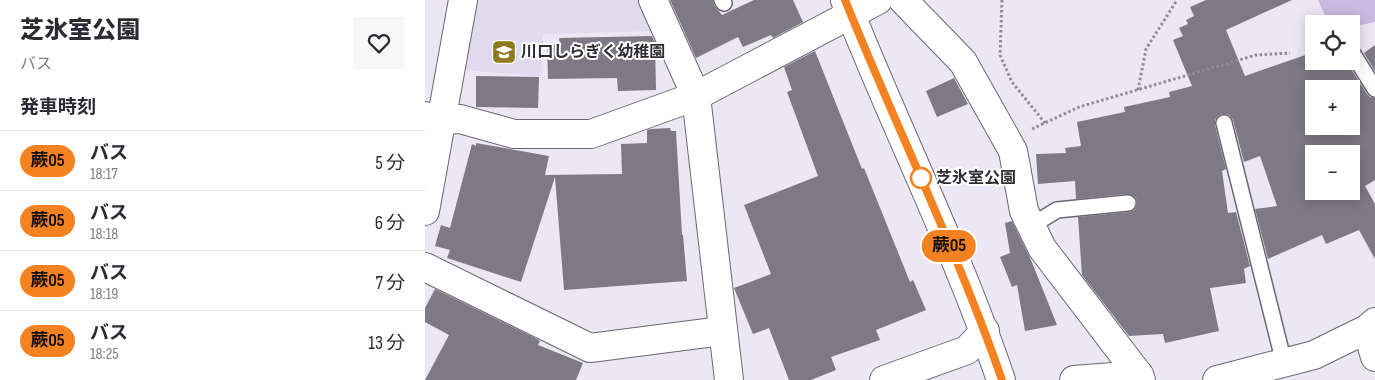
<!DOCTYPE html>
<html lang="ja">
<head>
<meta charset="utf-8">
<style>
	:root { --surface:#fff; --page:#f7f7f7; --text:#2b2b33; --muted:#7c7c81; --line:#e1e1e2 }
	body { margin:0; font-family:"Sofia Sans Condensed","Noto Sans JP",sans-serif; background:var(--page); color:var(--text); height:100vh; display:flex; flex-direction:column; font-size:19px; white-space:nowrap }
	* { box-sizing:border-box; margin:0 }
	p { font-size:16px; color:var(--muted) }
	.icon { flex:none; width:28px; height:28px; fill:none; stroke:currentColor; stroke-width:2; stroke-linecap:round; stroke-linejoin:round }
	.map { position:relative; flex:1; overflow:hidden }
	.drawer { display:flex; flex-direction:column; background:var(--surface); width:425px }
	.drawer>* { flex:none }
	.badge { padding:0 10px; border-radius:16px; font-size:18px; line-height:32px }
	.fabs { position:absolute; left:880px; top:15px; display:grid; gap:10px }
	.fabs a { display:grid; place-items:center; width:55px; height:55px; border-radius:0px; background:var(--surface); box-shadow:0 2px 12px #0003; font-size:25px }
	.map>.badge { position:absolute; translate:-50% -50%; box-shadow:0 0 0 2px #fff }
	h2 { padding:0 20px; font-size:19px; line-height:45px }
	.round { display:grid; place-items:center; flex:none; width:52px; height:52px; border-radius:0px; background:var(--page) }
	.head { display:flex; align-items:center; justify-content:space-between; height:85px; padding:0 20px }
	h1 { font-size:24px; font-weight:800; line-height:38px }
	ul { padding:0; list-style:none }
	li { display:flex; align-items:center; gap:15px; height:60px; padding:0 20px; border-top:1px solid var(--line) }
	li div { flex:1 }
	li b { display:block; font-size:19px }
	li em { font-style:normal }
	li .badge { min-width:55px; font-weight:700; text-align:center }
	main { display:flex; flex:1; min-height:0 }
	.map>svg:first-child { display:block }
	.built { fill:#e1d9ed }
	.green { fill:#cbbae2 }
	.building { fill:#7e7985; fill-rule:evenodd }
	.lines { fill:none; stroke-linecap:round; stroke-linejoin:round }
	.lane-casing { stroke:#6b6772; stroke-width:18 }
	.street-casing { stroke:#6b6772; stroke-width:30 }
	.secondary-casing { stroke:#6b6772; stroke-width:30 }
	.path { stroke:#8f8c95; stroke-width:3; stroke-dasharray:2.5 2.5; stroke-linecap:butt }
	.lane { stroke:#fff; stroke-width:15 }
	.street { stroke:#fff; stroke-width:28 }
	.secondary { stroke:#fff; stroke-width:28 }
	.line-casing { stroke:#fff; stroke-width:11 }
	.line { stroke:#f58220; stroke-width:8 }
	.stop-dot { fill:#fff; stroke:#f58220; stroke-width:2.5 }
	.labels { text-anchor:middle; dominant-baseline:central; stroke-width:4; stroke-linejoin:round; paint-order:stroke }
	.poi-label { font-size:16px; font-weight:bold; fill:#302e33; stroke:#fff; text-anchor:start }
	.stop-label { font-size:16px; font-weight:bold; fill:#302e33; stroke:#fff; text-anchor:start }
</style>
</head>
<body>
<main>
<section class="drawer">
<div class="head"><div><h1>芝氷室公園</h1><p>バス</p></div><a class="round"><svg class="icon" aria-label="heart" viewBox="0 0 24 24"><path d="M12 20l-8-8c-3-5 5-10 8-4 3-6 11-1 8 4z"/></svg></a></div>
<h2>発車時刻</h2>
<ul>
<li><span class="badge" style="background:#f58220;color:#111">蕨05</span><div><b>バス</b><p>18:17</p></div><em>5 分</em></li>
<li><span class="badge" style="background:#f58220;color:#111">蕨05</span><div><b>バス</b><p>18:18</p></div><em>6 分</em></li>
<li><span class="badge" style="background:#f58220;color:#111">蕨05</span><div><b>バス</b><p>18:19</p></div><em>7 分</em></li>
<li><span class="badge" style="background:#f58220;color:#111">蕨05</span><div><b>バス</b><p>18:25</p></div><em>13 分</em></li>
</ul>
</section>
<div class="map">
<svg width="950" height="380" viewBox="0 0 950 380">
	<rect width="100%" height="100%" fill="#ece7f4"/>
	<path class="built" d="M49 0H215L229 31 118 34 116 76 37 70Z"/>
	<path class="green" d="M893 0H950V22L926 27V24H904Z"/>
	<g class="building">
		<path d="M245 0H288L289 5 297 15 329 0H368L378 22 348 38 346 35 318 47 313 37 271 58Z"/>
		<path d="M781 0H867L801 30 820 76 889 52V61H921L942 94 945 97 950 98V180L940 186 950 204V259L934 230 901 244 897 235 843 259 830 209 852 206 835 156 819 162 808 120 805 116 802 114H796L792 117 790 120V125L801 169 797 171 803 213 811 212 825 266 819 269 821 283 785 288 794 331 740 343 738 334 704 336 657 275 653 217 704 212 709 210 711 207 712 203 711 198 707 195 702 194 651 199 650 181 613 184 611 154 641 153 640 148 656 146 652 122 700 112 699 107 745 97 744 92 767 86 748 40 758 36 754 28 763 24 761 20 769 16 765 7ZM889 89H926V126H889ZM889 154H926V191H889Z"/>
		<path d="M227 36 230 43 231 90 193 91 192 78 123 79 122 45 135 44 134 38Z"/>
		<path d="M950 45V71L939 53Z"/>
		<path d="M390 51 437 169 439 168 485 282 488 280 501 310 451 330 455 340 406 357 411 370 386 380H364L344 328 328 334 309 288 346 274 319 205 393 176 362 92 367 90 359 67Z"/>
		<path d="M51 76 114 77 113 108 51 107Z"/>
		<path d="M529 78 543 104 512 117 501 91Z"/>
		<path d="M245 128 246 131H251L257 235H258L262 281 139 290 130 177 96 282 22 258 25 250 10 246 16 225 25 228 47 144 51 146V143L124 156 120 175 197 174 196 144 222 143V130L226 129Z"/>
		<path d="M587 221 606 260 632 325 600 331 592 285 587 287 575 257 585 253 580 223Z"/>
		<path d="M10 289 108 337 115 341 113 345 158 363 151 380H0L24 335 0 322V308Z"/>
	</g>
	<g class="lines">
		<defs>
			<g id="lane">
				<path d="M297 0 299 3"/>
				<path d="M928 54 950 89"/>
				<path d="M799 123 859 363"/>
				<path d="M606 226 632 210 703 203"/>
			</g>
			<g id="street">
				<path d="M228 0 271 96 304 380"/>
				<path d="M478 0 538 62 588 151 599 211 617 248 714 375 716 380"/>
				<path d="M0 116 16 120 35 119 89 134H166L271 96 453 0"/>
				<path d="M0 211 38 0"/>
				<path d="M0 267 165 348 297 331"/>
				<path d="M942 329 950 357"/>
				<path d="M459 380 542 350 560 331"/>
				<path d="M649 380 714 375"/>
			</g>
			<g id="secondary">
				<path d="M420 0C470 127 532 250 576 380"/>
				<path d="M792 380 889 355 942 329 950 322"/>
			</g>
		</defs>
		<use href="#lane" class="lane-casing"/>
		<use href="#street" class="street-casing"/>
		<use href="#secondary" class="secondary-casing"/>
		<g class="path">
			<path d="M577 0 575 55 587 82 620 123"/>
			<path d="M713 90 721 49 752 0"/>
			<path d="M607 129 654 107 831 55 865 53"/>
		</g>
		<use href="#lane" class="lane"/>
		<use href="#street" class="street"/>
		<use href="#secondary" class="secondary"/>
	</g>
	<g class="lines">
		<defs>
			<path id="line" d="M420 0C471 127 532 250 577 380"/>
		</defs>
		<use href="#line" class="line-casing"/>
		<use href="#line" class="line"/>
	</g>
	<defs>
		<symbol id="school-square" viewBox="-11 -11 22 22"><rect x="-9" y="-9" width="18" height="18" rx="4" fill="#8e781d" stroke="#fff"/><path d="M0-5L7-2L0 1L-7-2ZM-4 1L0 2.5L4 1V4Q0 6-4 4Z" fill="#fff"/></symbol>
	</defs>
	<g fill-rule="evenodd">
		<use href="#school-square" x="65" y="38" width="28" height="28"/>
	</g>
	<circle class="stop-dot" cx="496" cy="178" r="10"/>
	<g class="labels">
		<g class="poi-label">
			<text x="96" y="52">川口しらぎく幼稚園</text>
		</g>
		<g class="stop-label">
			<text x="511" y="178">芝氷室公園</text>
		</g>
	</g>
</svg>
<div class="fabs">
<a><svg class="icon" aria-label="locate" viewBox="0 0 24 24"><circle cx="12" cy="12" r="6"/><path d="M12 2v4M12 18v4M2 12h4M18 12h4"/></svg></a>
<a>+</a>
<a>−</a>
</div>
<b class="badge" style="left:524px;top:246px;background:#f58220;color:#111">蕨05</b>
</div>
</main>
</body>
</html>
